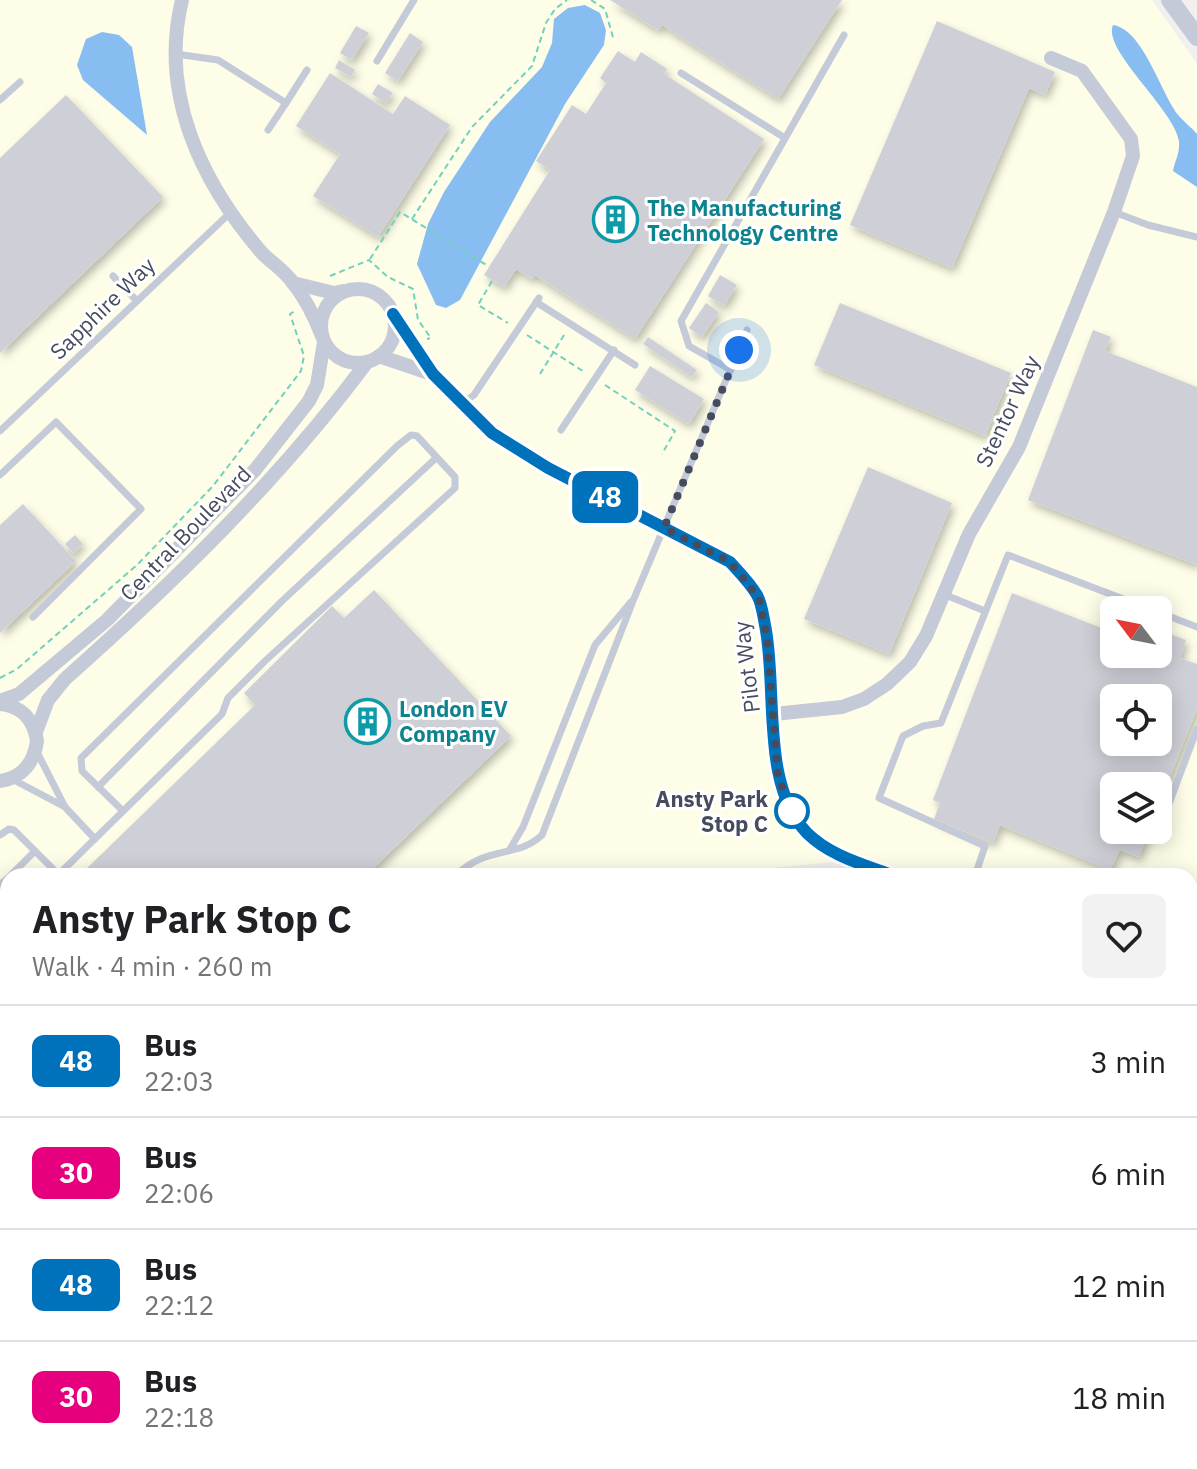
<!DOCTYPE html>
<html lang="en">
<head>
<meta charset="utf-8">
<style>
	:root { --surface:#fff; --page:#f2f2f2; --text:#202124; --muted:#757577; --line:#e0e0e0 }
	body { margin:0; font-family:"IBM Plex Sans",sans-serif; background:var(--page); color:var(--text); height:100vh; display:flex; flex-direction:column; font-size:30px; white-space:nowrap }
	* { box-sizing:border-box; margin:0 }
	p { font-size:26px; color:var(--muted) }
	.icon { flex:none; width:44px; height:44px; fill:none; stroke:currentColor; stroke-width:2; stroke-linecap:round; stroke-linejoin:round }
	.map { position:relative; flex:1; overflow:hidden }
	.side { position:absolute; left:0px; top:868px; width:1198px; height:602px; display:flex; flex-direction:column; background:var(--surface); border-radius:24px 24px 0 0; box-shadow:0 4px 20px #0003 }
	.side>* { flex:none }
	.badge { padding:0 16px; border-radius:12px; font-size:28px; line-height:52px }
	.needle { width:52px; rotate:302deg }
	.buttons { position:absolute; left:1100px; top:596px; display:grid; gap:16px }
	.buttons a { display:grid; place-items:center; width:72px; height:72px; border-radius:12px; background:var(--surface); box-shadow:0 4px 20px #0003; font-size:40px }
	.you { position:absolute; width:40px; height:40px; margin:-20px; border:6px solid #fff; border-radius:50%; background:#1a73e8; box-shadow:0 0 0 12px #1a73e833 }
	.map>.badge { position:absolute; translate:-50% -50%; box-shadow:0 0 0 4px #fff }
	.round { display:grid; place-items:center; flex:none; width:84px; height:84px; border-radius:12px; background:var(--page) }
	.headline { display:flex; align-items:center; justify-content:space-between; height:136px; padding:0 32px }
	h1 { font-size:38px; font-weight:800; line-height:60px }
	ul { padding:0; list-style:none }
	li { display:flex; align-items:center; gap:24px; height:112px; padding:0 32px; border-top:2px solid var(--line) }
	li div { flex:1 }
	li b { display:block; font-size:30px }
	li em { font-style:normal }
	li .badge { min-width:88px; font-weight:700; text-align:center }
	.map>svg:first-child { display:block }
	.commercial { fill:#fdfde8; fill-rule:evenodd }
	.green { fill:#bcf1e0 }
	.water { fill:#87bdf0 }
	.building { fill:#cfd0d7; fill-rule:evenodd; filter:url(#shadow) }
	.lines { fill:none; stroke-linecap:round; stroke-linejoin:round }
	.path { stroke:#72d1bd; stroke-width:2; stroke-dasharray:6 4; stroke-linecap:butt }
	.service { stroke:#c5cad8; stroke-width:7 }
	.minor { stroke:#c5cad8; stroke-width:14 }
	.tertiary { stroke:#c5cad8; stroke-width:18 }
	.line-casing { stroke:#fff; stroke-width:18 }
	.line { stroke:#0072bc; stroke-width:12 }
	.walk { stroke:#464c5e; stroke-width:8; stroke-dasharray:0 14.4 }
	.stop-dot { fill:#fff; stroke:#0072bc; stroke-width:4 }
	.labels { text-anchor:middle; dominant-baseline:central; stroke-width:6; stroke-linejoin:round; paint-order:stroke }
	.culture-label { font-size:22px; font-weight:bold; fill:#0d838f; stroke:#fff; text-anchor:start }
	.street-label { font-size:22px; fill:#464c5e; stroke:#fff }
	.stop-label { font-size:22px; font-weight:bold; fill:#464c5e; stroke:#fff; text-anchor:end }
</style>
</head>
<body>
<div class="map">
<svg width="1197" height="1469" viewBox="0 0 1197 1469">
	<defs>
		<filter id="shadow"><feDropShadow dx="3" dy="5" stdDeviation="4" flood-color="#0004"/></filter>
	</defs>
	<rect width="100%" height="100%" fill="#f2f0ef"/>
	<path class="commercial" d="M0 0H1152L1197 64V976L1190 973V876H919L859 859 698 876H8V1308L0 1304ZM1114 610H1158V654H1114ZM1114 698H1158V742H1114ZM1114 786H1158V830H1114Z"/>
	<path class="green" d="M0 1304 8 1308V1462H283L289 1469H0Z"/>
	<g class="water">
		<path d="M585 5 600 13 606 30 604 45 565 104 460 300 446 308 436 305 417 264 428 224 444 192 490 122 542 67 552 43 554 19 568 8Z"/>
		<path d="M1113 25C1143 29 1161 94 1179 116 1184 122 1191 127 1197 134V187L1173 171C1175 160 1180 154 1179 141 1174 109 1102 50 1113 25Z"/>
		<path d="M102 32 119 35 132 47 147 135 83 80 77 65 86 39Z"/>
	</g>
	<g class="building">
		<path d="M610 0H842L778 99 662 25 658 30Z"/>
		<path d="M937 21 1055 72 1045 95 1029 88 952 268 850 225Z"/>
		<path d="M356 26 369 33 352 60 340 53Z"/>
		<path d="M410 33 423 42 398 81 385 73Z"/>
		<path d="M618 51 635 62 641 52 667 69 664 74 764 139 635 339 535 275 532 279 516 269 504 287 484 275 550 170 536 161 572 105 586 114 606 83 600 78Z"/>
		<path d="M339 60 355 70 351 77 335 68Z"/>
		<path d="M330 73 393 114 405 96 450 125 378 237 313 196 340 154 296 126Z"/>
		<path d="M378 84 393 93 386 103 372 94Z"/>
		<path d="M66 95 163 197 0 353V158Z"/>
		<path d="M720 275 737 285 724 306 708 296Z"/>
		<path d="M706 303 719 312 702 337 689 328Z"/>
		<path d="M840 303 1011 373 985 436 814 365Z"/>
		<path d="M1093 330 1111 337 1105 351 1197 387V565L1028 500Z"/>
		<path d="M648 337 697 370 692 377 643 344Z"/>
		<path d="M650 366 704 399 689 424 635 390Z"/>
		<path d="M868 467 952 503 889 654 804 619Z"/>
		<path d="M23 504 76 561 0 633V525Z"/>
		<path d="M75 535 83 544 73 553 65 544Z"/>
		<path d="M374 590 511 736 365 876H79L255 705 244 693 332 606 344 618Z"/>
		<path d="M1012 593 1114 633V654H1158L1162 631 1186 640 1180 658 1197 664V709L1158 807V786H1114V830H1149L1139 857 1120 850 1110 870 1000 825 993 843 934 819 940 803 933 800ZM1114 698H1158V742H1114Z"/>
		<path d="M8 945V1198L0 1190V953Z"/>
		<path d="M559 1462H665L682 1469H556Z"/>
	</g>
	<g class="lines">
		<g class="path">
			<path d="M591 0 605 9 614 41"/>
			<path d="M412 219 472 127 532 66 546 23 555 9 567 0"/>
			<path d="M370 259 400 212 488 266"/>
			<path d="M330 276 369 260 388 277 413 289 418 320 431 338 427 339"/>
			<path d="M492 281 478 305 508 323"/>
			<path d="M527 335 586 373"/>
			<path d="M540 374 564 335"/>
			<path d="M605 385 675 431 662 454"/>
			<path d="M0 678 17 669 137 565 213 486 301 371 304 356 290 314 295 311"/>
		</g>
		<g class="service">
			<path d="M176 54 218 60 286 103 307 70"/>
			<path d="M377 61 414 0"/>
			<path d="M681 73 785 138"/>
			<path d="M0 100 20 82"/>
			<path d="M268 130 286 103"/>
			<path d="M1114 212 1148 225 1197 237"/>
			<path d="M113 276 136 300"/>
			<path d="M536 302 635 365"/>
			<path d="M731 370 689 346 681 321 844 35"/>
			<path d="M462 404 474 395 539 298"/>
			<path d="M561 430 614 350"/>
			<path d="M0 431 231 212"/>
			<path d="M0 475 56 422 141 509 33 617"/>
			<path d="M943 594 985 611"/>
			<path d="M1158 612 1197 627"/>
			<path d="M12 779 65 807 37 752"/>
			<path d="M98 787 282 601 436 458"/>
			<path d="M65 807 95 839"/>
			<path d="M0 835 9 829 14 830 59 875"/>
			<path d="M1156 838 1197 729"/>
			<path d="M510 849 523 827 595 645 631 602"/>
			<path d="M10 876 35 851"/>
			<path d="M57 876 222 714 228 698 265 661 455 488V477L417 436 411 435 397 446 81 758 82 771 123 811"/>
			<path d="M455 876C488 844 517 859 542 835L633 601 747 330"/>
			<path d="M975 876 985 846 879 798 903 736 923 726 941 723 1008 555 1152 610"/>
			<path d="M0 885 8 878"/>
			<path d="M0 932 8 925"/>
			<path d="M0 1239 8 1247"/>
		</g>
		<g class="minor">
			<path d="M182 0C159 94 201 182 262 253 272 263 285 271 293 283 305 298 315 318 322 336"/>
			<path d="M293 283 334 293 343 291"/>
			<circle cx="358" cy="326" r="37"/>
			<path d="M393 314 433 374 492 433 548 468 730 562C740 573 750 583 757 596 765 610 767 633 769 650 774 705 766 791 807 833 829 856 865 865 894 876"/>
			<path d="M379 356 432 374"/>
			<path d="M0 701 19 694 107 620 255 470 309 401 317 385 324 342"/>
			<path d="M0 704C22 706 34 720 37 741 34 763 22 778 0 781"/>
			<path d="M774 714 842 707 864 699 887 684 910 662 926 636 969 534 1019 447 1114 212 1133 156 1131 139 1082 71 1051 58"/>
			<path d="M36 732 48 700 65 679C174 582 280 479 367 362"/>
			<path d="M1190 941 1197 940"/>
			<path d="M1190 995H1197"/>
			<path d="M1004 1462 1005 1463"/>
			<path d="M917 1469 920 1462"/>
		</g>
		<path class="tertiary" d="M1170 0 1197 37"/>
	</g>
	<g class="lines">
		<defs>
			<path id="line" d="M393 314 433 374 492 433 548 468 730 562C740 573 750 583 757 595 762 604 763 615 765 625 778 688 760 784 807 833 830 856 865 865 894 876"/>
		</defs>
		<use href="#line" class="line-casing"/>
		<use href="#line" class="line"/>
		<path class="walk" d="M739 350 664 528 730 562 759 598 767 638 778 777 792 811"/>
	</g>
	<defs>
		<symbol id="building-ring" viewBox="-11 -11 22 22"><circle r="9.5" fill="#fff" stroke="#0f9aa8" stroke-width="1.5"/><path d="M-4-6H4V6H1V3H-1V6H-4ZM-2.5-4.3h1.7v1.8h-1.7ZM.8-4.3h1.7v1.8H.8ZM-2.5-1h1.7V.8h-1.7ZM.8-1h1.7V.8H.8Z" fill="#0f9aa8"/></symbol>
	</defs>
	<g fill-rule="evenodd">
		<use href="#building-ring" x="590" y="194" width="51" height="51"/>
		<use href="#building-ring" x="342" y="696" width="51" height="51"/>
	</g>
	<circle class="stop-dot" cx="792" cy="811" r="16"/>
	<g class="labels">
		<g class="culture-label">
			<text x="647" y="207">The Manufacturing<tspan x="647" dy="25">Technology Centre</tspan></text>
			<text x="399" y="708">London EV<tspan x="399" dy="25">Company</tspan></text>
		</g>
		<g class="street-label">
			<text transform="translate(102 308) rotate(-44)">Sapphire Way</text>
			<text transform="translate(1007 411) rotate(-65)">Stentor Way</text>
			<text transform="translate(185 533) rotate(-46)">Central Boulevard</text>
			<text transform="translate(746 667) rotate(-97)">Pilot Way</text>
		</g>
		<g class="stop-label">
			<text x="768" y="798">Ansty Park<tspan x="768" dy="25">Stop C</tspan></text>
		</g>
	</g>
</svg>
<div class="buttons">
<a><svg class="needle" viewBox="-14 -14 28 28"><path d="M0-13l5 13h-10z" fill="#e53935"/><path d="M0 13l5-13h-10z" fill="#757577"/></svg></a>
<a><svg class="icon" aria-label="locate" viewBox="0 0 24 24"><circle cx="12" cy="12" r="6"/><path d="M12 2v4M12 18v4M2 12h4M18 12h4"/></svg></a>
<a><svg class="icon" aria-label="layers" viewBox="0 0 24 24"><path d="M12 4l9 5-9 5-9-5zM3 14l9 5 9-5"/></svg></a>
</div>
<div class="you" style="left:739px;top:350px"></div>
<b class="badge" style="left:605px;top:497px;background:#0072bc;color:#fff">48</b>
<section class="side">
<div class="headline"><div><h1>Ansty Park Stop C</h1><p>Walk · 4 min · 260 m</p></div><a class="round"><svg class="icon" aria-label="heart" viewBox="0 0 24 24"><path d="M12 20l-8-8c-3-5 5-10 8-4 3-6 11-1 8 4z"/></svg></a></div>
<ul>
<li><span class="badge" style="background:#0072bc;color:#fff">48</span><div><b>Bus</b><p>22:03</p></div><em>3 min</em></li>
<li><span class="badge" style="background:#e6007e;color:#fff">30</span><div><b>Bus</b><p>22:06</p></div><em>6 min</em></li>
<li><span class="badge" style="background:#0072bc;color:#fff">48</span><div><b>Bus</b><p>22:12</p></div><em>12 min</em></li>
<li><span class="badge" style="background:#e6007e;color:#fff">30</span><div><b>Bus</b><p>22:18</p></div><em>18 min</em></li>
</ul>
</section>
</div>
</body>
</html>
